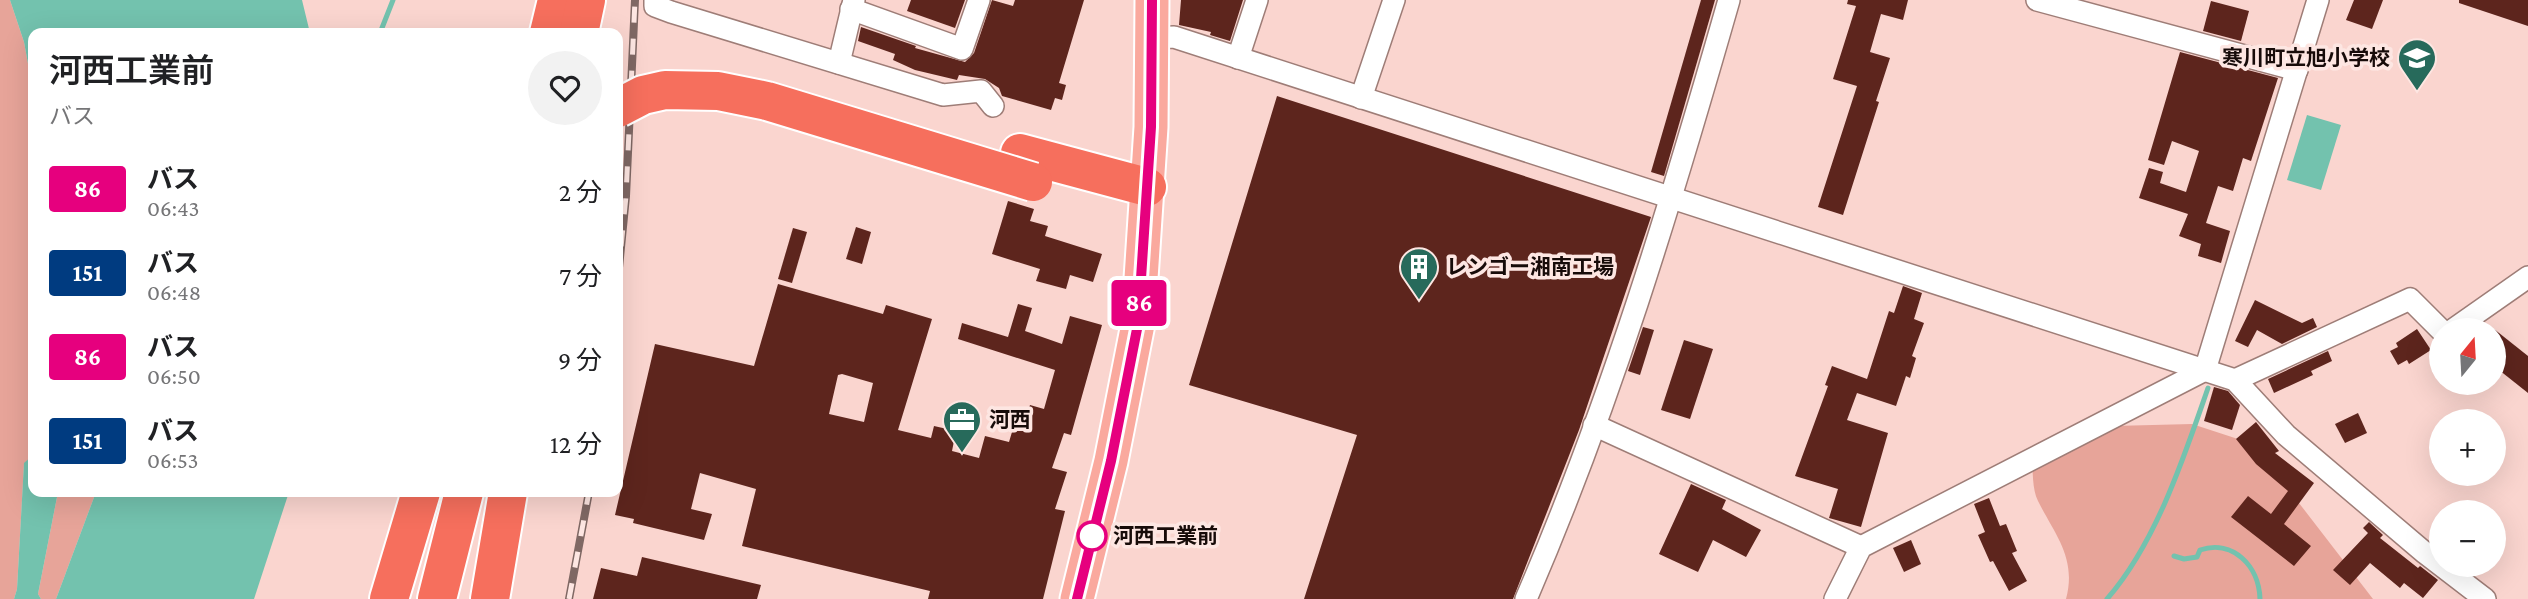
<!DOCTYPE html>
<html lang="ja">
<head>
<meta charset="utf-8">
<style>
	:root { --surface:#fff; --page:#f2f2f2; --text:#202124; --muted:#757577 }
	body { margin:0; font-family:"Crimson Pro","Noto Sans JP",serif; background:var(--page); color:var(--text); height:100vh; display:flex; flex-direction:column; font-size:26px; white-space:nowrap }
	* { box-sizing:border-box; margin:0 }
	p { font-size:23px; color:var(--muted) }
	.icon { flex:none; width:38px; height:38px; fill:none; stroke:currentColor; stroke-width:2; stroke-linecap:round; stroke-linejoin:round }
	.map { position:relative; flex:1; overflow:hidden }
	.drawer { position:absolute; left:28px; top:28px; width:595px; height:469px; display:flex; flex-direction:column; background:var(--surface); border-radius:14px; box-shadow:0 7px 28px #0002 }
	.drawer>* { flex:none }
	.badge { padding:0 14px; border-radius:5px; font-size:24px; line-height:46px }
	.needle { width:46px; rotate:18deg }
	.buttons { position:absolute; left:2429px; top:318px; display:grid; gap:14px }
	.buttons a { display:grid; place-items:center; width:77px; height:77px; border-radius:50%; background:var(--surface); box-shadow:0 7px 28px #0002; font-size:35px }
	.map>.badge { position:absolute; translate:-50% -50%; box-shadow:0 0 0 4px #fff }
	.round { display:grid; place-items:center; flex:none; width:74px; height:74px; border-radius:37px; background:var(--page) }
	.overview { display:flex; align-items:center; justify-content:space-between; height:119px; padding:0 21px }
	h1 { font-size:33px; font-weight:600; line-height:52px }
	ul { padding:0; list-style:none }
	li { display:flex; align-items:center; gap:21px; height:84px; padding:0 21px }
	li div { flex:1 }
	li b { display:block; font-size:26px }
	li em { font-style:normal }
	li .badge { min-width:77px; font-weight:700; text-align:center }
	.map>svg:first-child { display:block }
	.green { fill:#e7a499 }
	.water { fill:#73c2ae }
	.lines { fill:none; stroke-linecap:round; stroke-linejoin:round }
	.stream { stroke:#73c2ae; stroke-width:5 }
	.building { fill:#5d251d; fill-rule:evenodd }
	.street-casing { stroke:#9e7d77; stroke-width:24 }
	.primary-casing { stroke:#fff; stroke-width:37 }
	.highway-casing { stroke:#fff; stroke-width:42 }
	.street { stroke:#fff; stroke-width:21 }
	.primary { stroke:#faa99e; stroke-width:33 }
	.highway { stroke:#f66f5d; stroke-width:38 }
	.rail-casing { stroke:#7f6864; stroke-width:8 }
	.rail { stroke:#fde6e2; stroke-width:5; stroke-dasharray:16; stroke-linecap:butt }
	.highway-bridge-casing { stroke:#fff; stroke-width:42; stroke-linecap:butt }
	.highway-bridge { stroke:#f66f5d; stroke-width:38 }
	.line-casing { stroke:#fff; stroke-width:16 }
	.line { stroke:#e6007e; stroke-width:10 }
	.stop-dot { fill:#fff; stroke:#e6007e; stroke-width:3.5 }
	.labels { text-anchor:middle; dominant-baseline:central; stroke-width:7; stroke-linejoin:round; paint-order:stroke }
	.poi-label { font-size:21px; font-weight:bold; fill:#170b09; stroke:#fde6e2; text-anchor:start }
	.stop-label { font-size:21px; font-weight:bold; fill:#170b09; stroke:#fde6e2; text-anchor:start }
</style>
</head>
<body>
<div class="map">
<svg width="2528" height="599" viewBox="0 0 2528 599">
	<rect width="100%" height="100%" fill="#fad5cf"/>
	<g class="green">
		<path d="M0 0H10L24 42 33 91V455L24 464 17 589 14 599H0Z"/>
		<path d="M2192 424 2241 440 2272 468 2373 599H2066C2077 558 2055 535 2038 501 2032 489 2033 471 2032 457L2074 427Z"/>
		<path d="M58 492H96L56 599H41L38 594Z"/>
	</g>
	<g class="water">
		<path d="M10 0H302L310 33H33V91L24 42Z"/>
		<path d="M2307 115 2341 125 2321 190 2287 180Z"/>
		<path d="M33 455V492H58L38 594 41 599H14L17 589 24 463Z"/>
		<path d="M96 492H289L254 599H56Z"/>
	</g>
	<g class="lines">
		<g class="stream">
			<path d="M380 33 393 0"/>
			<path d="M2174 556 2184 559 2197 557 2200 550C2233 539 2259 566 2260 599"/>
			<path d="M2107 599C2156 543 2184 457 2208 388"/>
		</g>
	</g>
	<g class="building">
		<path d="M911 0H965L955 28 907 11Z"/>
		<path d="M992 0 1013 6 1015 0H1084L1059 83 1066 85 1062 100 1055 98 1051 110 1002 96 999 88 985 79 959 75 957 80 915 70 893 60 895 54 858 41 861 27 916 46 915 48 965 62 974 53Z"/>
		<path d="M1181 0H1243L1230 41 1210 35 1211 32 1179 25Z"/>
		<path d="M1701 0H1715L1664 176 1651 172Z"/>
		<path d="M1848 0H1908L1903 20 1881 14 1870 52 1890 58 1876 101 1879 102 1843 215 1818 207 1857 86 1833 79 1856 6 1847 4Z"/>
		<path d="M2354 0H2383L2372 29 2346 20Z"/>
		<path d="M2459 0H2528V26L2459 3Z"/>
		<path d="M2211 1 2249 11 2241 41 2203 31Z"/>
		<path d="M2180 52 2278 78 2251 161 2243 158 2233 191 2218 186 2206 223 2230 231 2221 263 2198 256 2201 244 2179 236 2188 214 2139 198 2149 168 2163 172 2160 183 2186 192 2199 151 2172 141 2164 165 2148 160Z"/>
		<path d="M1277 96 1651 217 1579 430 1513 599H1304L1357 435 1189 385Z"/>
		<path d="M1008 201 1034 209 1030 221 1048 226 1045 236 1102 254 1093 282 1070 275 1066 289 1036 281 1040 269 992 254Z"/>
		<path d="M856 227 871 232 862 264 846 259Z"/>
		<path d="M793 228 807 232 792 283 778 279Z"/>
		<path d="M778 284 883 314 886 305 932 319 898 430 931 438 934 426 956 431 952 451 979 458 985 436 1009 442 1015 422 1023 425 1030 405 1044 409 1055 370 958 339 962 323 1008 337 1018 304 1032 308 1025 331 1062 344 1070 316 1102 325 1071 435 1064 433 1052 468 1067 472 1055 509 1065 511 1043 599H928L930 591 742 546 756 489 700 473 691 509 712 514 704 540 633 523 634 519 615 515 655 344 754 366ZM842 374 873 383 864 422 829 414 838 375Z"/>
		<path d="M1903 286 1922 293 1914 319 1924 323 1912 356 1916 358 1910 378 1906 376 1896 406 1857 393 1847 420 1888 433 1861 527 1829 518 1838 489 1795 476 1828 386 1825 385 1832 366 1867 379 1889 311 1894 313Z"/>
		<path d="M2255 300 2302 323 2313 318 2317 327 2282 344 2257 330 2248 347 2235 341Z"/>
		<path d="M1643 327 1654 330 1640 375 1628 371Z"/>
		<path d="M2417 329 2431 350 2409 364 2407 360 2398 365 2390 351 2398 347 2396 343Z"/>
		<path d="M2494 329 2528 356V393L2494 366Z"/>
		<path d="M1684 340 1713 349 1690 419 1661 410Z"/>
		<path d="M2328 351 2332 361 2311 371 2313 375 2274 393 2268 379Z"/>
		<path d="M2214 387 2228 391 2240 405 2232 430 2204 421Z"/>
		<path d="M2358 413 2367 433 2345 443 2335 424Z"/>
		<path d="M2256 422 2279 451 2275 453 2314 483 2284 524 2311 546 2294 566 2231 517 2248 496 2271 514 2288 491 2256 464 2236 439Z"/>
		<path d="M1691 484 1726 500 1722 509 1761 530 1746 557 1713 540 1698 572 1659 554Z"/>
		<path d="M1989 498 2000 526 2006 524 2017 551 2012 553 2027 581 2009 591 1993 561 1990 562 1978 535 1985 532 1974 504Z"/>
		<path d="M2369 522 2383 535 2380 538 2418 568 2420 566 2438 580 2423 598 2404 583 2400 588 2370 563 2350 585 2333 570 2368 533 2363 528Z"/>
		<path d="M1911 540 1921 564 1904 572 1893 548Z"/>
		<path d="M642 557 761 585 757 599H593L601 568 637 576Z"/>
	</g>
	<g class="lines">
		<defs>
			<g id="street">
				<path d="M655 0V6L671 12 943 95 981 91 993 106"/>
				<path d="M2037 0 2297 70"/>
				<path d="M851 9 962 49 979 0"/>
				<path d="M1152 38 1174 37 2235 380 2286 435 2425 553 2485 599"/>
				<path d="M1238 58 1257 0"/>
				<path d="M839 63 854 0"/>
				<path d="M1361 98 1394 0"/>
				<path d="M2451 331 2528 277"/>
				<path d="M2235 380 2410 299 2442 331"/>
				<path d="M1594 425 1861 547"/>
				<path d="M1526 599C1610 405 1671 203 1729 0"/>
				<path d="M1835 599 1861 547 2205 370 2318 0"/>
			</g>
			<path id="primary" d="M1077 599 1111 461 1138 324 1151 127 1152 0"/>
			<g id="highway">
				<path d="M549 33 557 0"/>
				<path d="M579 33 586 0"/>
				<path d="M1020 153 1147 187"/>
				<path d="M389 599 421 492"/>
				<path d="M437 599 464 492"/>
				<path d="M490 599 508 492"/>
			</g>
		</defs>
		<use href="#street" class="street-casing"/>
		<use href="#primary" class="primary-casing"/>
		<use href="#highway" class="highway-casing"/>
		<use href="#street" class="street"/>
		<use href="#primary" class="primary"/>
		<use href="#highway" class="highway"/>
		<defs>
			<g id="rail">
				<path d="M618 278 626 196 635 0"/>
				<path d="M569 599 589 492"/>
			</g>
		</defs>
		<use href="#rail" class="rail-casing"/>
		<use href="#rail" class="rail"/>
		<defs>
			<path id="highway-bridge" d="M618 108 643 95 665 90 718 91 767 101 1033 182"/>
		</defs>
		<use href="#highway-bridge" class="highway-bridge-casing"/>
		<use href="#highway-bridge" class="highway-bridge"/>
	</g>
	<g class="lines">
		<defs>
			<path id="line" d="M1077 599 1111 461 1138 324 1151 127 1152 0"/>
		</defs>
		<use href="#line" class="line-casing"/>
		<use href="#line" class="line"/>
	</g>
	<defs>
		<symbol id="school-pin" viewBox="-11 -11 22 30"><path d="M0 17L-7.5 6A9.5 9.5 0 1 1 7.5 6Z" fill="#276a5b" stroke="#fde6e2"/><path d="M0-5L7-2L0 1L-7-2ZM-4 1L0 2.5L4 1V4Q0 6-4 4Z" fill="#fff"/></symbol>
		<symbol id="building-pin" viewBox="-11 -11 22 30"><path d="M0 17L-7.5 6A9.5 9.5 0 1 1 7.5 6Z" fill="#276a5b" stroke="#fde6e2"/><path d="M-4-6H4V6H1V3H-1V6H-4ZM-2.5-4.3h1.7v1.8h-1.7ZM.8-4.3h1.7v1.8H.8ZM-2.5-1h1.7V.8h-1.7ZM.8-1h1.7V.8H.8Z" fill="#fff"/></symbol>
		<symbol id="office-pin" viewBox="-11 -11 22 30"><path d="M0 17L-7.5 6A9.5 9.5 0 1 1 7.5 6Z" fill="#276a5b" stroke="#fde6e2"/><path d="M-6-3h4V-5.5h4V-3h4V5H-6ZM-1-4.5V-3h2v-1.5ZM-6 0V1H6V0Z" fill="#fff"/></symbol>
	</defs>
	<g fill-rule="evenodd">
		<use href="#school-pin" x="2395" y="36" width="44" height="60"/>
		<use href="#building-pin" x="1397" y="245" width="44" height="60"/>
		<use href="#office-pin" x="940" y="398" width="44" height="60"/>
	</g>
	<circle class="stop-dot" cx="1092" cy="536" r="14"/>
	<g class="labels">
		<g class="poi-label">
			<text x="2390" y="58" text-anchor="end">寒川町立旭小学校</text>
			<text x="1446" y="267">レンゴー湘南工場</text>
			<text x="989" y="420">河西</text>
		</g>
		<g class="stop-label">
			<text x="1113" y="536">河西工業前</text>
		</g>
	</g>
</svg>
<div class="buttons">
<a><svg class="needle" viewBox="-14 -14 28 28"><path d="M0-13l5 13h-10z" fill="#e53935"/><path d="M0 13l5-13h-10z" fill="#757577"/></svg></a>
<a>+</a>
<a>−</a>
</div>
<b class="badge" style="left:1139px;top:303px;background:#e6007e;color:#fff">86</b>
<section class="drawer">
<div class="overview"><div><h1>河西工業前</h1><p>バス</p></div><a class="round"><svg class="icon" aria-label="heart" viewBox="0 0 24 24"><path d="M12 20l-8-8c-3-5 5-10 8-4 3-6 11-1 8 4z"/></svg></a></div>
<ul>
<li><span class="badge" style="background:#e6007e;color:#fff">86</span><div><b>バス</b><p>06:43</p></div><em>2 分</em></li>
<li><span class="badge" style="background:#003b80;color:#fff">151</span><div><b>バス</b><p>06:48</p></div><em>7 分</em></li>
<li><span class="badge" style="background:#e6007e;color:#fff">86</span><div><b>バス</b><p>06:50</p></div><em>9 分</em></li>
<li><span class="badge" style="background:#003b80;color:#fff">151</span><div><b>バス</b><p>06:53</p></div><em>12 分</em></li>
</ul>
</section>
</div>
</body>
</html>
